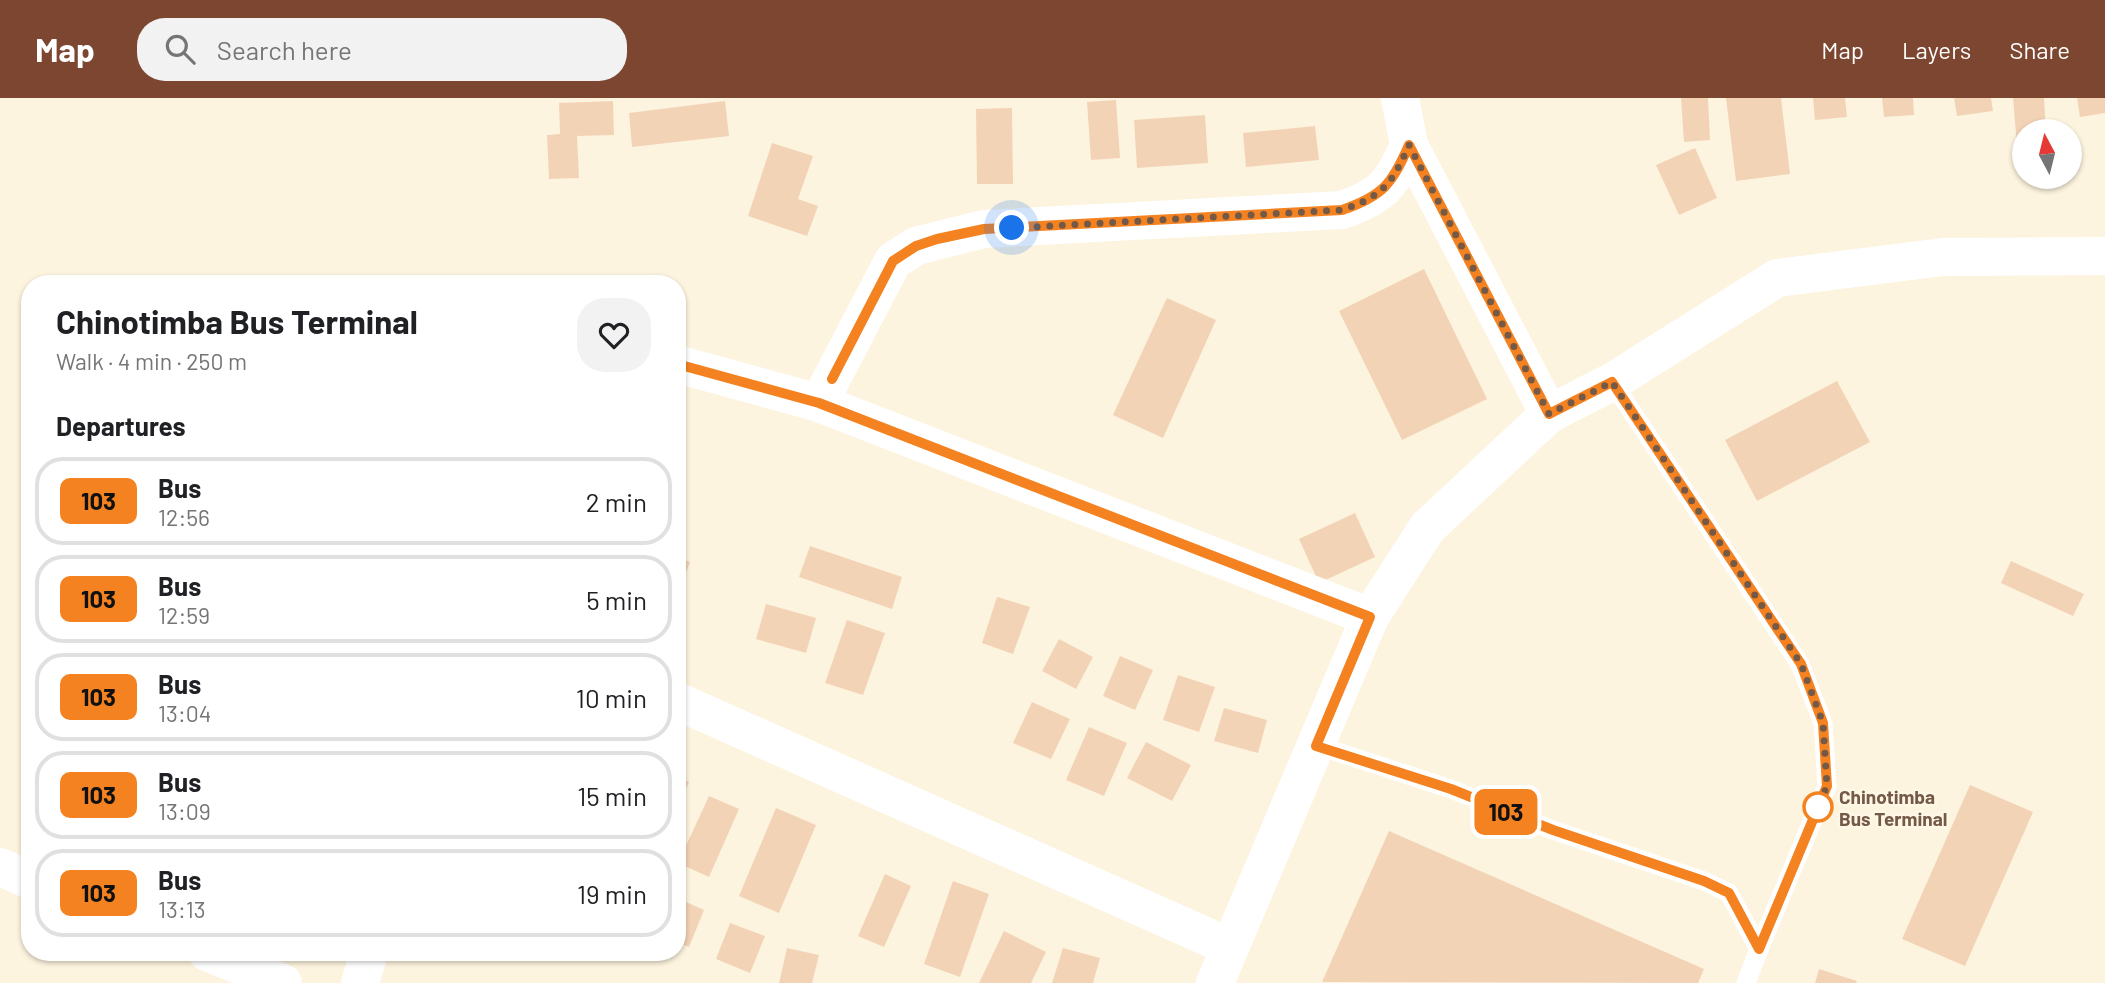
<!DOCTYPE html>
<html lang="en">
<head>
<meta charset="utf-8">
<style>
	:root { --surface:#fff; --page:#f2f2f2; --text:#202124; --muted:#757577; --line:#e0e0e0; --accent:#7c4630 }
	body { margin:0; font-family:Barlow,sans-serif; background:var(--page); color:var(--text); height:100vh; display:flex; flex-direction:column; font-size:26px; white-space:nowrap }
	* { box-sizing:border-box; margin:0 }
	p { font-size:23px; color:var(--muted) }
	.icon { flex:none; width:38px; height:38px; fill:none; stroke:currentColor; stroke-width:2; stroke-linecap:round; stroke-linejoin:round }
	.map { position:relative; flex:1; overflow:hidden }
	.sheet { position:absolute; left:21px; top:177px; width:665px; height:686px; display:flex; flex-direction:column; background:var(--surface); border-radius:28px; box-shadow:0 2px 5px #0004 }
	.sheet>* { flex:none }
	.badge { padding:0 14px; border-radius:10px; font-size:24px; line-height:46px }
	.needle { width:46px; rotate:353deg }
	.tools { position:absolute; left:2012px; top:21px; display:grid; gap:14px }
	.tools a { display:grid; place-items:center; width:70px; height:70px; border-radius:50%; background:var(--surface); box-shadow:0 2px 5px #0004; font-size:35px }
	.you { position:absolute; width:35px; height:35px; margin:-18px; border:5px solid #fff; border-radius:50%; background:#1a73e8; box-shadow:0 0 0 10px #1a73e833 }
	.map>.badge { position:absolute; translate:-50% -50%; box-shadow:0 0 0 4px #fff }
	h2 { padding:0 35px; font-size:26px; line-height:63px }
	.round { display:grid; place-items:center; flex:none; width:74px; height:74px; border-radius:28px; background:var(--page) }
	.headline { display:flex; align-items:center; justify-content:space-between; height:119px; padding:0 35px }
	h1 { font-size:33px; font-weight:700; line-height:52px }
	ul { padding:0; list-style:none }
	li { display:flex; align-items:center; gap:21px; height:88px; margin:0 14px 10px; padding:0 21px; border:4px solid var(--line); border-radius:28px }
	li div { flex:1 }
	li b { display:block; font-size:26px }
	li em { font-style:normal }
	li .badge { min-width:77px; font-weight:700; text-align:center }
	header { display:flex; align-items:center; gap:42px; box-sizing:border-box; height:98px; padding:0 35px; background:var(--accent); color:#fff }
	header strong { font-size:33px }
	nav { display:flex; gap:38px; margin-inline-start:auto; font-size:24px }
	.search { width:490px; height:63px; background:var(--page); display:flex; align-items:center; gap:18px; box-sizing:border-box; padding:0 24px; border-radius:28px; color:var(--muted); font-size:26px }
	.map>svg:first-child { display:block }
	.building { fill:#f3d3b6 }
	.lines { fill:none; stroke-linecap:round; stroke-linejoin:round }
	.service { stroke:#fff; stroke-width:19 }
	.minor { stroke:#fff; stroke-width:38 }
	.line-casing { stroke:#fff; stroke-width:16 }
	.line { stroke:#f58220; stroke-width:10 }
	.walk { stroke:#745a46; stroke-width:7; stroke-dasharray:0 12.6 }
	.stop-dot { fill:#fff; stroke:#f58220; stroke-width:3.5 }
	.labels { text-anchor:middle; dominant-baseline:central; stroke-width:5; stroke-linejoin:round; paint-order:stroke }
	.stop-label { font-size:19px; font-weight:bold; fill:#745a46; stroke:#fff7e6; text-anchor:start }
</style>
</head>
<body>
<header>
<strong>Map</strong>
<div class="search"><svg class="icon" aria-label="search" viewBox="0 0 24 24"><circle cx="10" cy="10" r="6"/><path d="M15 15l6 6"/></svg>Search here</div>
<nav><a>Map</a><a>Layers</a><a>Share</a></nav>
</header>
<div class="map">
<svg width="2105" height="885" viewBox="0 0 2105 885">
	<rect width="100%" height="100%" fill="#fdf4df"/>
	<g class="building">
		<path d="M1681 0H1708L1710 42 1684 44Z"/>
		<path d="M1726 0H1781L1790 76 1736 83Z"/>
		<path d="M1813 0H1845L1847 19 1815 22Z"/>
		<path d="M1882 0H1913L1914 17 1884 19Z"/>
		<path d="M1954 0H1991L1993 13 1957 18Z"/>
		<path d="M2013 0H2044L2046 33H2025V48H2017Z"/>
		<path d="M2077 0H2105V15L2080 19Z"/>
		<path d="M1116 2 1120 60 1091 62 1087 4Z"/>
		<path d="M613 3 614 37 577 38 579 80 549 81 547 37 560 36 559 5Z"/>
		<path d="M725 3 729 38 632 49 629 15Z"/>
		<path d="M1012 10 1013 86H977L976 11Z"/>
		<path d="M1205 17 1208 65 1137 70 1134 22Z"/>
		<path d="M1315 28 1319 62 1246 69 1243 35Z"/>
		<path d="M772 45 813 58 798 101 818 108 807 138 748 118Z"/>
		<path d="M1695 50 1717 100 1679 117 1656 67Z"/>
		<path d="M1424 171 1487 301 1402 342 1339 213Z"/>
		<path d="M1167 200 1216 222 1163 340 1113 317Z"/>
		<path d="M1837 283 1870 344 1757 403 1725 342Z"/>
		<path d="M1355 415 1375 459 1319 485 1299 441Z"/>
		<path d="M810 448 902 479 892 511 799 479Z"/>
		<path d="M677 459 690 464 678 497H677Z"/>
		<path d="M2011 463 2084 496 2073 518 2001 485Z"/>
		<path d="M997 499 1030 509 1013 556 982 545Z"/>
		<path d="M766 506 816 520 806 555 756 541Z"/>
		<path d="M847 522 885 535 863 597 825 585Z"/>
		<path d="M1059 541 1093 559 1076 591 1042 573Z"/>
		<path d="M1120 558 1153 572 1135 612 1103 598Z"/>
		<path d="M1178 577 1215 589 1199 634 1163 622Z"/>
		<path d="M1032 604 1070 621 1051 661 1013 645Z"/>
		<path d="M1224 610 1267 622 1258 655 1214 643Z"/>
		<path d="M1089 629 1127 645 1104 698 1066 682Z"/>
		<path d="M1146 644 1191 667 1172 703 1127 680Z"/>
		<path d="M677 679 689 684 677 711Z"/>
		<path d="M1970 687 2033 714 1965 868 1902 841Z"/>
		<path d="M709 698 739 711 709 779 678 765Z"/>
		<path d="M776 710 816 727 779 815 739 798Z"/>
		<path d="M1389 733 1704 871 1698 885 1322 884Z"/>
		<path d="M885 776 911 788 884 849 858 838Z"/>
		<path d="M953 783 989 796 960 879 924 866Z"/>
		<path d="M677 800 704 812 689 849 677 844Z"/>
		<path d="M730 825 765 838 750 875 716 861Z"/>
		<path d="M1004 833 1046 854 1031 885H979Z"/>
		<path d="M787 850 819 857 812 885H779Z"/>
		<path d="M1063 850 1100 860 1093 885H1052Z"/>
		<path d="M1819 871 1857 883 1856 885H1815Z"/>
	</g>
	<g class="lines">
		<g class="service">
			<path d="M1612 284 1800 566 1823 625 1827 688 1759 851"/>
			<path d="M1316 647 1451 691 1553 732 1704 783 1729 795 1759 851 1746 885"/>
		</g>
		<g class="minor">
			<path d="M1400 0 1409 47 1549 316"/>
			<path d="M677 266 819 305 1370 519"/>
			<path d="M819 305 893 163 916 148 984 131 1342 112C1383 98 1392 86 1409 47"/>
			<path d="M677 603 1230 849"/>
			<path d="M0 769 30 782"/>
			<path d="M207 854 283 885"/>
			<path d="M360 885 369 854"/>
			<path d="M1215 885 1370 519 1427 430 1549 316 1612 284 1777 180 1943 159 2105 158"/>
		</g>
	</g>
	<g class="lines">
		<defs>
			<path id="line" d="M677 266 819 305 1370 519 1316 648 1451 691 1553 732 1704 783 1729 795 1759 851 1827 688 1823 625 1801 566 1612 284 1549 316 1409 47C1392 86 1383 98 1342 112L984 131 937 141 916 148 893 163 832 281"/>
		</defs>
		<use href="#line" class="line-casing"/>
		<use href="#line" class="line"/>
		<path class="walk" d="M1012 130 1342 112C1383 98 1392 86 1409 47L1549 316 1612 284 1801 566 1823 625 1827 688 1818 709"/>
	</g>
	<circle class="stop-dot" cx="1818" cy="709" r="14"/>
	<g class="labels">
		<g class="stop-label">
			<text x="1839" y="698">Chinotimba<tspan x="1839" dy="22">Bus Terminal</tspan></text>
		</g>
	</g>
</svg>
<div class="tools">
<a><svg class="needle" viewBox="-14 -14 28 28"><path d="M0-13l5 13h-10z" fill="#e53935"/><path d="M0 13l5-13h-10z" fill="#757577"/></svg></a>
</div>
<div class="you" style="left:1012px;top:130px"></div>
<b class="badge" style="left:1506px;top:714px;background:#f58220;color:#111">103</b>
<section class="sheet">
<div class="headline"><div><h1>Chinotimba Bus Terminal</h1><p>Walk · 4 min · 250 m</p></div><a class="round"><svg class="icon" aria-label="heart" viewBox="0 0 24 24"><path d="M12 20l-8-8c-3-5 5-10 8-4 3-6 11-1 8 4z"/></svg></a></div>
<h2>Departures</h2>
<ul>
<li><span class="badge" style="background:#f58220;color:#111">103</span><div><b>Bus</b><p>12:56</p></div><em>2 min</em></li>
<li><span class="badge" style="background:#f58220;color:#111">103</span><div><b>Bus</b><p>12:59</p></div><em>5 min</em></li>
<li><span class="badge" style="background:#f58220;color:#111">103</span><div><b>Bus</b><p>13:04</p></div><em>10 min</em></li>
<li><span class="badge" style="background:#f58220;color:#111">103</span><div><b>Bus</b><p>13:09</p></div><em>15 min</em></li>
<li><span class="badge" style="background:#f58220;color:#111">103</span><div><b>Bus</b><p>13:13</p></div><em>19 min</em></li>
</ul>
</section>
</div>
</body>
</html>
